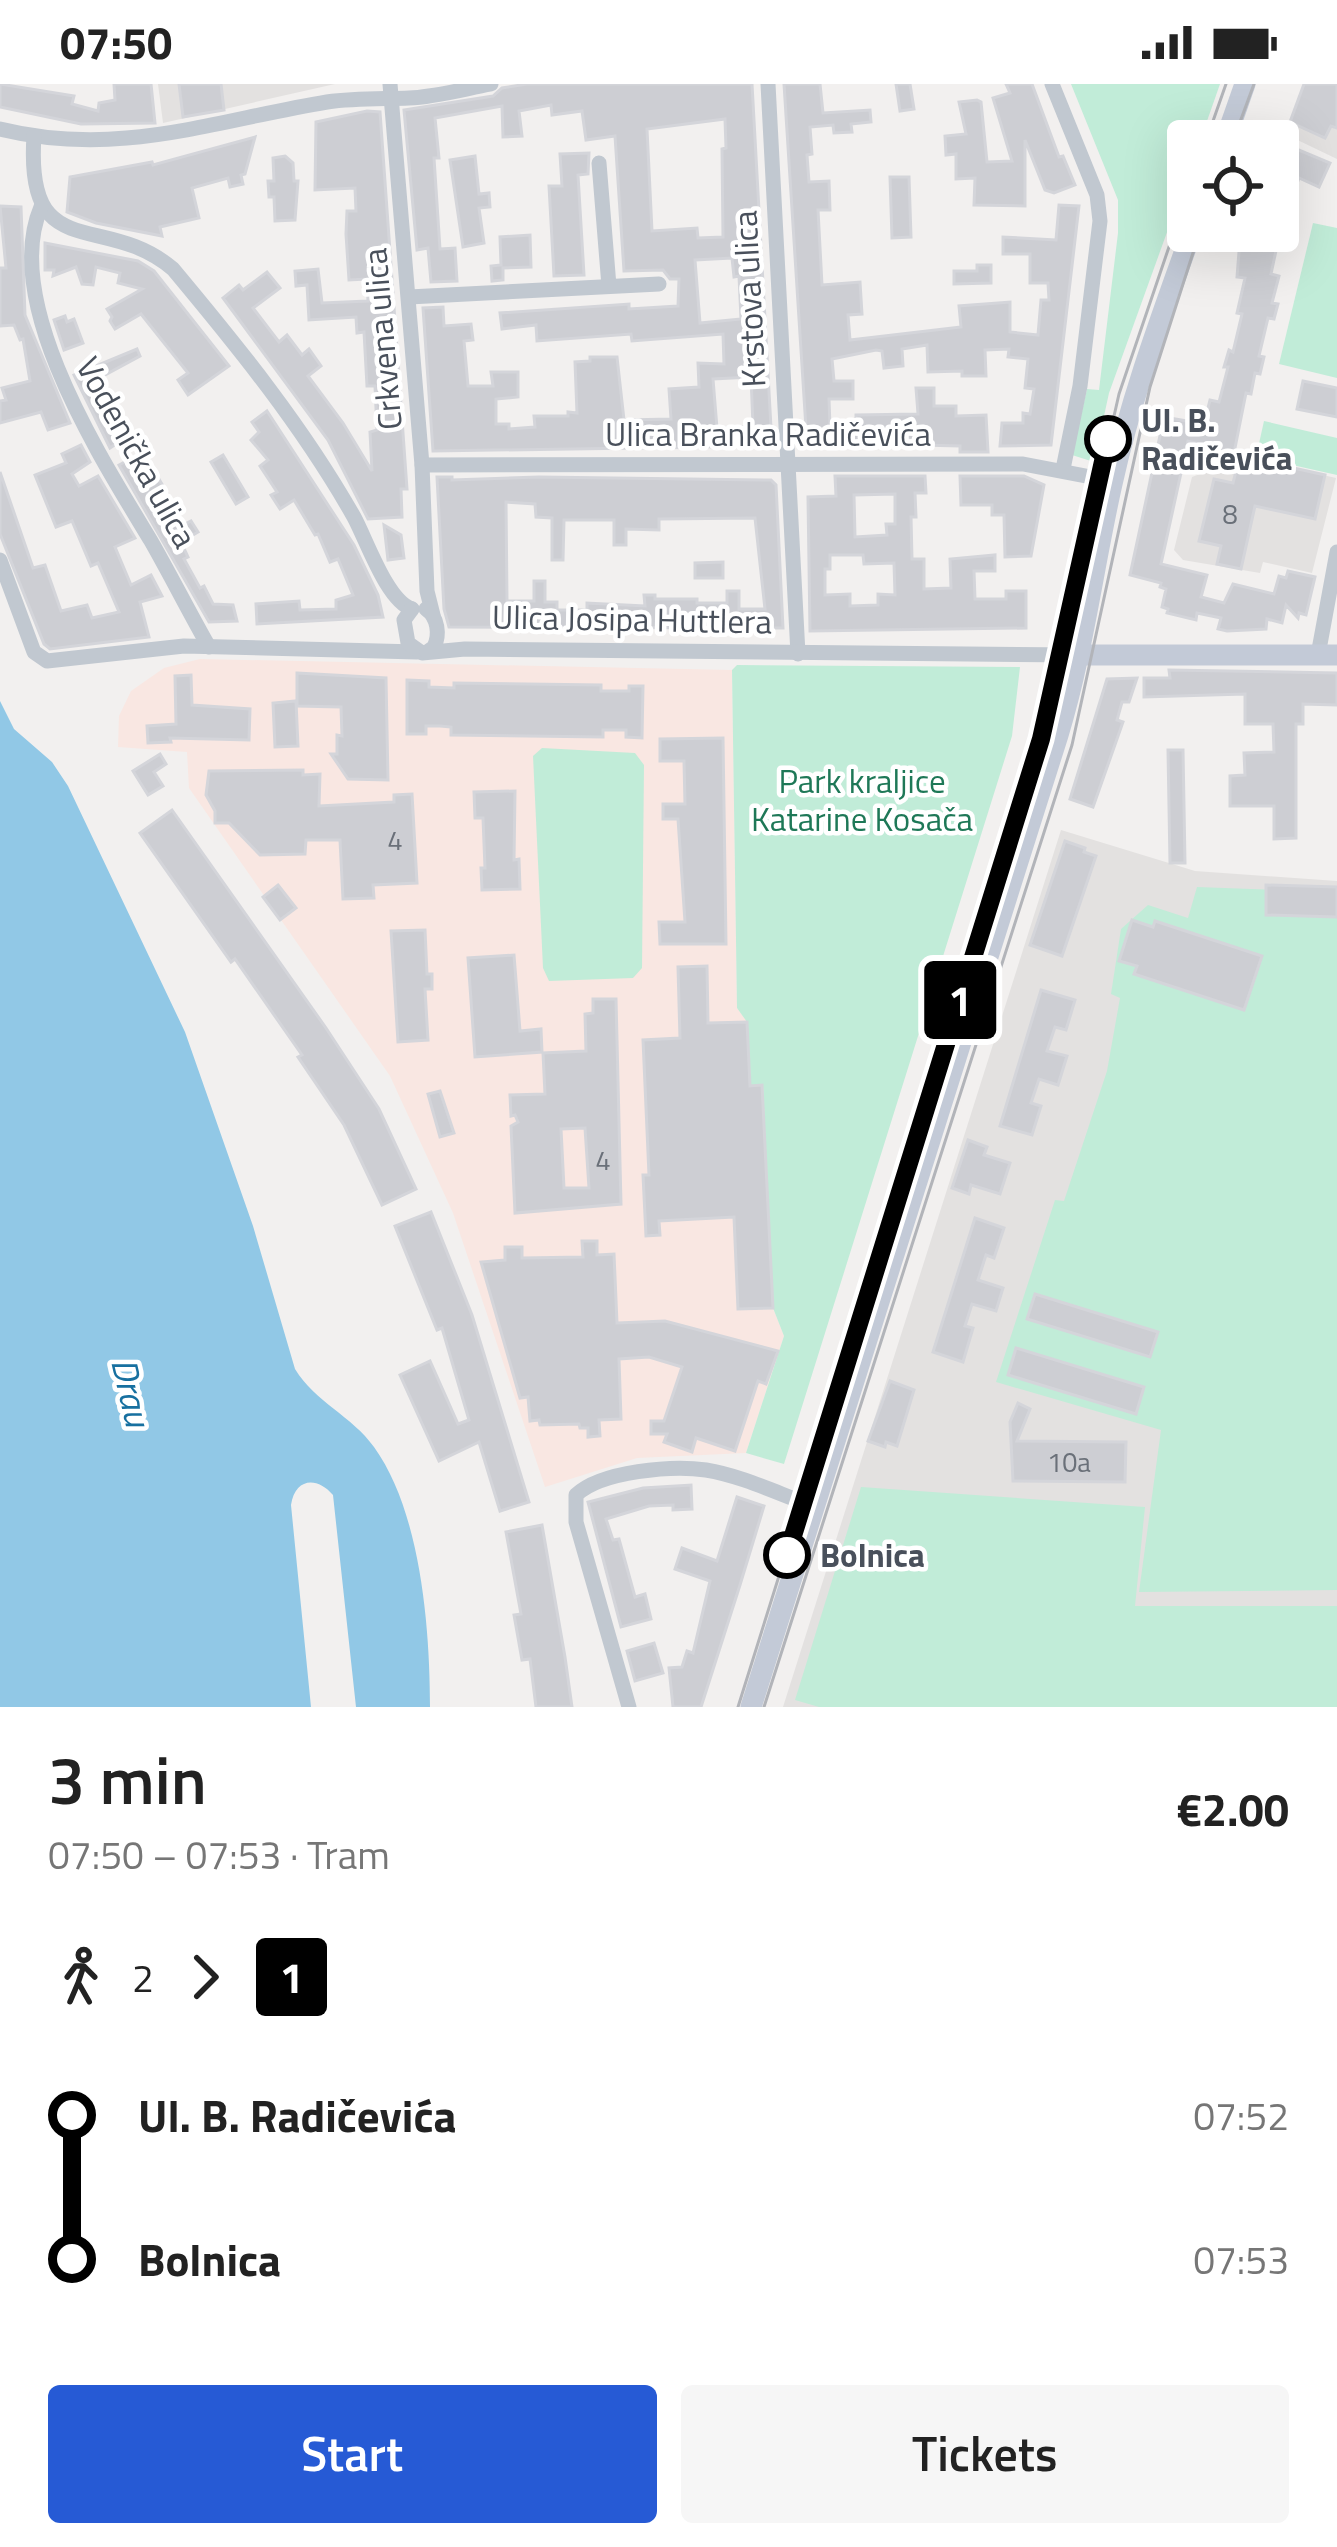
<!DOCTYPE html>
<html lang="en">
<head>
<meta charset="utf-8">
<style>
	:root { --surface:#fff; --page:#f6f6f6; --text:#222; --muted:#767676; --accent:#265ad5 }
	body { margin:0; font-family:"Titillium Web",sans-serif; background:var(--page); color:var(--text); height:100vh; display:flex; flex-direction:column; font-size:45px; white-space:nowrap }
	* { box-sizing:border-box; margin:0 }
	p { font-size:39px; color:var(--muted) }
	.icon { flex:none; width:66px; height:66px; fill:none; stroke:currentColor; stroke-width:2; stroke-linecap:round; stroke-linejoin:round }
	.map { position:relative; height:1623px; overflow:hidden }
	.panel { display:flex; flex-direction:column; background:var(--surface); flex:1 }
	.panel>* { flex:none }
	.badge { padding:0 24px; border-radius:9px; font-size:42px; line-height:78px }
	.fabs { position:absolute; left:1167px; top:36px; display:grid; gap:24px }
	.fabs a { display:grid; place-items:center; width:132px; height:132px; border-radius:12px; background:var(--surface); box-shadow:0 12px 48px #0002; font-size:60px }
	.map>.badge { position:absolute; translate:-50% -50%; box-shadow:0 0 0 6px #fff }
	.legs { display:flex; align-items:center; gap:18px; height:132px; padding:0 48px; font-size:39px }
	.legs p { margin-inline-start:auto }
	.head { display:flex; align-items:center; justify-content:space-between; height:204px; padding:0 48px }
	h1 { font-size:66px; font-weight:600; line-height:90px }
	.button { display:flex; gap:24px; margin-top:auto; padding:24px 48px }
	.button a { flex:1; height:138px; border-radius:12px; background:var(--accent); color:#fff; font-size:48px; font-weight:600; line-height:138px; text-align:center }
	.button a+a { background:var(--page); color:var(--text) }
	ul { padding:0 48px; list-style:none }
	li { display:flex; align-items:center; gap:42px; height:144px; font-size:45px }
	li i { display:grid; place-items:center; width:18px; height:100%; margin:0 15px; background:currentColor }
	li i::after { content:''; width:30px; height:30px; margin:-15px; border:9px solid; border-radius:50%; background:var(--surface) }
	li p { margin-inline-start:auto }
	li:first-child i { background:linear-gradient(#0000 50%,currentColor 0) }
	li:last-child i { background:linear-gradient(currentColor 50%,#0000 0) }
	.status { display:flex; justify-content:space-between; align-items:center; height:84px; padding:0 60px; background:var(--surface); direction:ltr }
	.status svg { height:33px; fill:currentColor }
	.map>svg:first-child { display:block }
	.education { fill:#e3e1e0 }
	.medical { fill:#f9e7e2 }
	.green { fill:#c1ecd8 }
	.water { fill:#91c8e6 }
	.building { fill:#cdced3; stroke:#d4d5da; stroke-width:3; fill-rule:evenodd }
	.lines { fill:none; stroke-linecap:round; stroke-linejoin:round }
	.street { stroke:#c1c8d0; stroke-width:15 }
	.secondary { stroke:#c3cad7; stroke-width:21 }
	.tram { stroke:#b2b4b9; stroke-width:3 }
	.line-1-casing { stroke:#fff; stroke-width:27 }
	.line-1 { stroke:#000; stroke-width:18 }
	.stop-1-dot { fill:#fff; stroke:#000; stroke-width:6 }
	.labels { text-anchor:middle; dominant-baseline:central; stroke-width:9; stroke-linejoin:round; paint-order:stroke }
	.number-label { font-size:27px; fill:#6a7079 }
	.street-label { font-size:33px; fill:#49505b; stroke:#fff }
	.stop-label { font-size:33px; font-weight:bold; fill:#49505b; stroke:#fff; text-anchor:start }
	.park-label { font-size:33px; fill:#1e7857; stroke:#fff }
	.water-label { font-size:36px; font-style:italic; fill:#1770a0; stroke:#fff }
</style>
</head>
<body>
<div class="status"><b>07:50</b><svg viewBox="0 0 49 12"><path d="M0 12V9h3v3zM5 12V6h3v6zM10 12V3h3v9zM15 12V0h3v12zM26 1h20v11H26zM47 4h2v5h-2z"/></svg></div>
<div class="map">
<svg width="1337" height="1623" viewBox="0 0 1337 1623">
	<rect width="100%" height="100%" fill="#f2f0ef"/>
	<g class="education">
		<path d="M158 0H335L163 39Z"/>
		<path d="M1304 0H1337V75L1285 50Z"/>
		<path d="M1245 373 1336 394 1312 489 1263 478 1260 489 1183 476 1174 466 1192 393Z"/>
		<path d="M1061 746 1195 787 1337 797V1623H783Z"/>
	</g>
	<path class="medical" d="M200 575 732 586 737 924 747 937 750 1001H762L773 1224 784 1252 746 1369 637 1374 545 1403 453 1129 390 992 189 704 187 668 118 663 119 632 131 607 164 584Z"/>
	<g class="green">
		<path d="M1071 0H1220L1200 57H1188V90L1109 309 1094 378 1072 371 1087 305 1099 306 1118 149V116Z"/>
		<path d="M1313 139 1337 144V294L1279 280Z"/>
		<path d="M1264 337 1337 354V391L1256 373Z"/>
		<path d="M737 581 1020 583 1012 652 784 1380 746 1369 784 1252 773 1224 763 1002H750L747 938 737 924 732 586Z"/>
		<path d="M542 664 635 669 644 681 642 884 633 894 549 897 543 884 533 672Z"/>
		<path d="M1197 803 1337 808V1506L1139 1508 1161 1346 996 1298 1055 1116 1064 1117 1107 987 1120 914 1111 910 1121 845 1148 821 1188 834Z"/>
		<path d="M861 1403 1145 1423 1135 1522H1337V1623H819L795 1616Z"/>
	</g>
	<path class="water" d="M0 617 14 645 52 678 68 702 185 948 253 1142 295 1285C315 1318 352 1332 374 1363 421 1428 430 1545 430 1623H356L333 1411C317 1392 295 1394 291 1421L311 1623H0Z"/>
	<g class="building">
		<path d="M0 0 74 12 72 20 98 27 99 19 115 16 114 0H151L155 39 81 40 0 23Z"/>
		<path d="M179 0H221L224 26 183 33Z"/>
		<path d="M527 0H752L772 362 433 367 423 224 443 223 444 242 471 240 473 256 464 257 468 302H493L491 288H518V313L496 315V340H509V345L535 343 534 332H568V328L577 329 575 278 590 277V273H617L624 336 671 335 669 305 699 303 698 279 724 280 723 250 632 257 631 250 537 257 536 241 502 245 500 229 629 220V225L678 222 679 195H670L663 186 624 187 615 52 586 56 582 27 552 31 551 21 519 27 522 52 503 53 502 22 435 34 439 74H434L440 165 455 164 457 197 431 198 428 164 417 166 404 26 493 12 502 4ZM725 35 726 64 722 65 723 153 698 154 697 144 652 147 647 45ZM732 174 734 193 739 192 741 235 700 239 695 176ZM751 293 753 342 717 344 713 295Z"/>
		<path d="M784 0H820L823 29 870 26 871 38 851 40 852 48 834 49 833 41 810 43 812 70 807 71 809 98 829 97 830 126H818L822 201 860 198 862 230 848 231 850 256 961 243 959 222 1010 218V248L1038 251 1041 216H1049L1048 199H1030V170H1003V153L1056 156 1059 121 1079 122 1051 361 1000 362 1002 339H1023V329L1030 330 1034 305 1025 304 1028 275 1008 273 1009 265 985 266 986 292H962V287L928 288 927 261 902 265 903 282 884 284 882 267 876 266 832 275 834 297H853V315H829L830 343 856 342V331L918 330 916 304H934V322H956V332L986 331 988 368H960V362L921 361 920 355 807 360Z"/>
		<path d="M896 0H910L914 25 900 27Z"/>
		<path d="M1006 0H1032L1059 73 1063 72 1075 101 1054 109 1045 106 1025 56V122L974 121 975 94 956 95V70L946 71 945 52 966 50 959 18 977 16 981 18 987 78 1012 77 993 14 1010 9Z"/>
		<path d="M1304 0H1337V44L1331 42 1325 54 1290 38Z"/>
		<path d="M367 27 380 28 407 405H401L402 433 368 435 328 356 223 214 239 201 243 206 267 188 280 204 253 224 279 258 287 251 302 271 309 265 321 282 308 292 343 339 372 387 370 348 377 346 375 302H367L364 248 357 249 356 233 309 236 307 201 296 202 295 187 318 185 322 219 368 217 367 195 349 196 346 150 347 127H356L355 104 315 106 316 38Z"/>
		<path d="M255 53 245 90 241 91 243 100 230 103 228 94 192 104 199 134 160 143 162 152 96 139 67 128 70 93 152 78 153 81Z"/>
		<path d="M1282 59 1330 79 1319 103 1299 94 1274 162H1277L1271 190 1279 192 1272 219 1278 220 1274 235 1268 234 1259 272 1264 273 1260 290 1255 289 1251 310 1246 309 1234 369 1188 357 1161 480 1207 491 1201 513 1224 519 1233 500 1274 510 1279 492 1286 494 1288 487 1315 493 1306 531 1299 529 1298 534 1286 521 1282 539 1267 535 1266 545 1227 547 1218 545 1221 534 1197 529 1196 536 1167 529 1168 525 1162 523 1166 505 1160 503 1161 499 1130 491 1164 333 1204 340 1210 316 1219 318 1228 283H1224L1229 266 1233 268 1242 230 1237 229 1245 194 1237 193 1240 155 1245 156 1247 147H1278V68Z"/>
		<path d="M589 69 588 90 578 91 584 191 554 192 549 102H562L560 70Z"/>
		<path d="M285 72 293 79 294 97H298L295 136 275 137 274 113H269L268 97H274L273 74Z"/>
		<path d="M475 72 479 110 489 109 490 123 479 124 484 159 463 163 450 76Z"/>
		<path d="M890 93H909L911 153 892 154Z"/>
		<path d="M0 122 21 123 25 231 70 339 48 346 41 328 0 339V317L6 316 2 304 30 297 23 255 20 256 14 241 0 242V184H6Z"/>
		<path d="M530 151 531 183 503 184V196L492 197 491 182 501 181 500 153Z"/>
		<path d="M45 159 138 177 154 187 229 282 188 311 178 296 188 289 141 230 115 245 110 237 112 233 107 225 142 205 118 199 120 189 96 183 93 201 82 200 76 183 53 192 54 186H45Z"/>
		<path d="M977 181H991V199L954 200V187H977Z"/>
		<path d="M65 232 67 238 74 235 83 259 64 266 54 236Z"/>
		<path d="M137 265 140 272 94 297 112 335 121 329 131 350 110 364 74 291Z"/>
		<path d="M1303 297 1337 304V333L1297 325Z"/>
		<path d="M267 327 354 461 378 511 383 533 257 540 256 520 299 517 300 526 336 525V516L353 511 338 475 330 478 318 450 315 451 294 416 280 425 271 411 277 408 260 382 268 376 251 356 259 348 252 338Z"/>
		<path d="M81 361 90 378 72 390 79 402 98 392 135 454 115 463 131 501 151 491 162 512 140 518 149 553 50 565 44 560 0 450V388L33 484 45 481 61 527 87 521 92 534 119 528 98 479 91 482 72 437 56 443 35 391 66 379 62 370Z"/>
		<path d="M143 368 163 402 148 410 162 432 175 425 183 441 191 437 198 448 181 458 188 473 184 475 200 504 204 502 213 520 233 521 237 537 209 538 119 381Z"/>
		<path d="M223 371 248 413 236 420 211 378Z"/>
		<path d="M1240 372 1325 391 1315 435 1255 422 1241 485 1217 480 1221 462 1199 457 1214 395 1233 399Z"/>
		<path d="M835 392H925L926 409H915L916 433H911L912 475H924V505L951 504 950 475 995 471V487H974L975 515H1006V507H1026V544L810 547 808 413 836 412ZM895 410V440H886L887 451 855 453 854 411ZM830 471H863L864 480 894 479 895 511 878 510V521L850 522V510L825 511V485H830Z"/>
		<path d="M960 392H1024L1044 401 1031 472 1005 473 1004 431H992V421H961Z"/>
		<path d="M437 393H452V396L539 393 771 396 776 401 783 544 449 543 444 525ZM506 418 535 420 536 433 552 434V476H563L564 436H614V461H626V445L659 446V435L755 434 765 525H739V507H727V519H697V515H655V511H644L645 522 587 519V526H557V518H545V497H534V517H507Z"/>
		<path d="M384 441 401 451 404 474 388 476Z"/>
		<path d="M723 478V494H695V479Z"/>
		<path d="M1169 586 1337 589V621L1303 620V640H1296V754L1274 755V722H1230V692L1245 691 1244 669 1274 668 1273 640H1245V610L1144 613V594H1170Z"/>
		<path d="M297 589 386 594 388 696 348 695 331 670H337V651L342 652 341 623 297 622Z"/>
		<path d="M191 591 192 621 250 625 249 656 170 654 171 658 148 659 147 642 176 640 175 592Z"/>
		<path d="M1137 594 1129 618H1122L1117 636 1123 638 1093 723 1070 715 1107 595Z"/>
		<path d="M407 596 429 597V603L454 604V599L601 601V607H629V602H643L642 654 626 653V646H603V653L451 651V643L440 642H426V650H407Z"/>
		<path d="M296 617 298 662 275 663 273 619Z"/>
		<path d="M723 654 726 860H660L659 838H685L678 735H663V720H685L684 677H660V655Z"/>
		<path d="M1168 666H1183L1185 779H1170Z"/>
		<path d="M160 670 166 680 154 688 163 702 148 711 133 687Z"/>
		<path d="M303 686V691L320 690 319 722 394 718V711L412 710 417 799 373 801 374 814 343 815 340 756H306L305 770 260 771 229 739H215V727L206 711 209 687Z"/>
		<path d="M515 707 514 776 519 775 520 805 482 806 481 784H485L483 734H475L474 708Z"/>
		<path d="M172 726 326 944 379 1025 416 1105 382 1121 344 1041 298 973 302 971 235 875 231 878 140 749Z"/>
		<path d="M1065 757 1085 764 1084 768 1096 772 1062 872 1030 861Z"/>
		<path d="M278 801 296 824 280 836 263 813Z"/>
		<path d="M1266 801 1337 803V833L1266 831Z"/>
		<path d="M1132 836 1153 843 1155 837 1262 872 1244 926 1134 890 1137 882 1119 877Z"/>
		<path d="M425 846 427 890H432V905H425L428 956 398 958 391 847Z"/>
		<path d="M514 871 520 947 541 945 542 968 475 973 468 874Z"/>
		<path d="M707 882 708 939 747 938 750 1002 762 1001 773 1224 738 1225 734 1133 659 1137 660 1151 646 1152 643 1091H649L643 956 680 954 678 883Z"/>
		<path d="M1041 906 1075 916 1066 946 1055 943 1047 967 1067 972 1058 1001 1039 995 1031 1019 1041 1022 1032 1051 1000 1042Z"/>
		<path d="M593 915H616L621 1120 515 1129 511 1042 518 1038 515 1031 511 1032 510 1011 545 1010 543 969 586 967 585 930 593 929ZM585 1044 589 1104H564L561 1045Z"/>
		<path d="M440 1007 454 1049 440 1053 428 1010Z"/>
		<path d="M968 1056 987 1063 984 1071 1010 1079 1000 1110 971 1101 969 1110 952 1104Z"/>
		<path d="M431 1128 472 1231 529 1418 500 1427 479 1358 439 1377 400 1291 430 1277 458 1340 469 1336 442 1244 437 1246 395 1142Z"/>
		<path d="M975 1134 1004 1144 994 1174 986 1171 978 1196 1003 1204 996 1227 972 1220 965 1242 973 1244 963 1278 933 1268Z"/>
		<path d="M582 1157H597V1171L614 1170 617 1239 665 1237 778 1267 766 1300 758 1297 735 1367 696 1354 692 1368 664 1358 667 1350H651V1337H664L682 1283 649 1273 619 1275 621 1335 599 1336 600 1352 588 1353V1344H580L579 1340 540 1341 539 1336 530 1337 528 1313 520 1314 481 1178 505 1176V1163H522V1174L583 1173Z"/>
		<path d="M1035 1210 1158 1248 1150 1273 1027 1235Z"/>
		<path d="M1016 1264 1144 1303 1136 1330 1008 1291Z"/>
		<path d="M890 1297 914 1306 897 1362 886 1358 885 1363 868 1357Z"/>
		<path d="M1018 1319 1030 1325 1017 1357 1126 1358 1125 1398 1013 1397 1010 1338Z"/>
		<path d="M691 1401 692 1425 673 1426V1421L649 1422 606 1435 613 1456 619 1455 635 1513 645 1510 651 1535 621 1543 588 1418 643 1404Z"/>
		<path d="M737 1413 764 1422 740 1501 701 1623H673L669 1584 682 1583 687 1567 693 1569 710 1497 675 1485 682 1464 717 1477Z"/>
		<path d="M542 1441 565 1573 572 1623H536L530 1575 522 1576 514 1531 521 1530 506 1448Z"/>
		<path d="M654 1559 663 1589 635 1597 627 1567Z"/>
	</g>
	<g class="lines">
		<g class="street">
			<path d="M390 0 422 381 427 507 433 531"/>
			<path d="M768 0 798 570"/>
			<path d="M1052 0 1097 111 1100 137 1080 302 1063 385"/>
			<path d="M0 45C118 74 212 37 327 18 355 14 381 15 409 14 436 13 464 5 491 0"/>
			<path d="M34 52C25 183 104 126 173 185 239 264 303 343 354 433 367 457 387 517 412 525"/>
			<path d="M599 79 609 202"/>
			<path d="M41 123C0 219 103 377 151 457 171 492 189 528 209 563"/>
			<path d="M409 213 659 200"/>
			<path d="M422 381 1023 380 1112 397"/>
			<path d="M0 476 34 568 47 577 184 562 417 568"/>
			<path d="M412 525 404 536 408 559 422 569 465 565 1078 571"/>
			<path d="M426 525C438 533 440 551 434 563L427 568"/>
			<path d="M1318 571 1337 468"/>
			<path d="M629 1623 576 1438V1411C601 1387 673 1381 706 1386 743 1392 781 1411 816 1423"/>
		</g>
		<g class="secondary">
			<path d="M1225 57 1245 0"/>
			<path d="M1078 571H1337"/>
			<path d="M751 1623 1058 651C1083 569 1093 484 1112 400 1131 313 1162 231 1192 147"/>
		</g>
		<g class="tram">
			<path d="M1206 57 1226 0"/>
			<path d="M1233 57 1254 0"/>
			<path d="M738 1623 1041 655 1119 310 1188 107"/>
			<path d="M764 1623 1072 661 1150 303 1200 147"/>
		</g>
	</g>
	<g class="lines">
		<defs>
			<path id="line-1" d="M787 1471 1041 655 1108 355"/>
		</defs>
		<use href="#line-1" class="line-1-casing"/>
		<use href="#line-1" class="line-1"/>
	</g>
	<g class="stop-1-dot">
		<circle cx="1108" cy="355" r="21"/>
		<circle cx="787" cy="1471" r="21"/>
	</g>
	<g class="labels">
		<g class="number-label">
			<text x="1230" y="429">8</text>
			<text x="395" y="755">4</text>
			<text x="603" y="1075">4</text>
			<text x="1069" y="1377">10a</text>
		</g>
		<g class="street-label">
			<text transform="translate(749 215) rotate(-93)">Krstova ulica</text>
			<text transform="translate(382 255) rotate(-95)">Crkvena ulica</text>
			<text x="768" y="350">Ulica Branka Radičevića</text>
			<text transform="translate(137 368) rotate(61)">Vodenička ulica</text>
			<text transform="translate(632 535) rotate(1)">Ulica Josipa Huttlera</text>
		</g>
		<g class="stop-label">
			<text x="1141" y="336">Ul. B.<tspan x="1141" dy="38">Radičevića</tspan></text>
			<text x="820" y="1471">Bolnica</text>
		</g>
		<g class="park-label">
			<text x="862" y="697">Park kraljice<tspan x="862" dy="38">Katarine Kosača</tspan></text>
		</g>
		<g class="water-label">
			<text transform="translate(132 1308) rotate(77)">Drau</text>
		</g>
	</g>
</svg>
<div class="fabs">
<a><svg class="icon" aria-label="locate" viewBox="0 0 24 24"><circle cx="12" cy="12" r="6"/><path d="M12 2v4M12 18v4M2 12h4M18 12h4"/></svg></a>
</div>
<b class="badge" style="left:960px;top:916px;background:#000;color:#fff">1</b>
</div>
<section class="panel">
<div class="head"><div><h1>3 min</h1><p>07:50 – 07:53 · Tram</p></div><b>€2.00</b></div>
<div class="legs"><svg class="icon" aria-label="walk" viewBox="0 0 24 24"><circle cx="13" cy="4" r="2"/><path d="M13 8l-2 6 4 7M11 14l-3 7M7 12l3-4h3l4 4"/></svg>2<svg class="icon" aria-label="forward" viewBox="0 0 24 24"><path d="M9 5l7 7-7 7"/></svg><b class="badge" style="background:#000;color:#fff">1</b></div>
<ul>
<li><i style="color:#000"></i><b>Ul. B. Radičevića</b><p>07:52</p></li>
<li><i style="color:#000"></i><b>Bolnica</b><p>07:53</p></li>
</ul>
<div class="button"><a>Start</a><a>Tickets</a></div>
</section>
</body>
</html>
